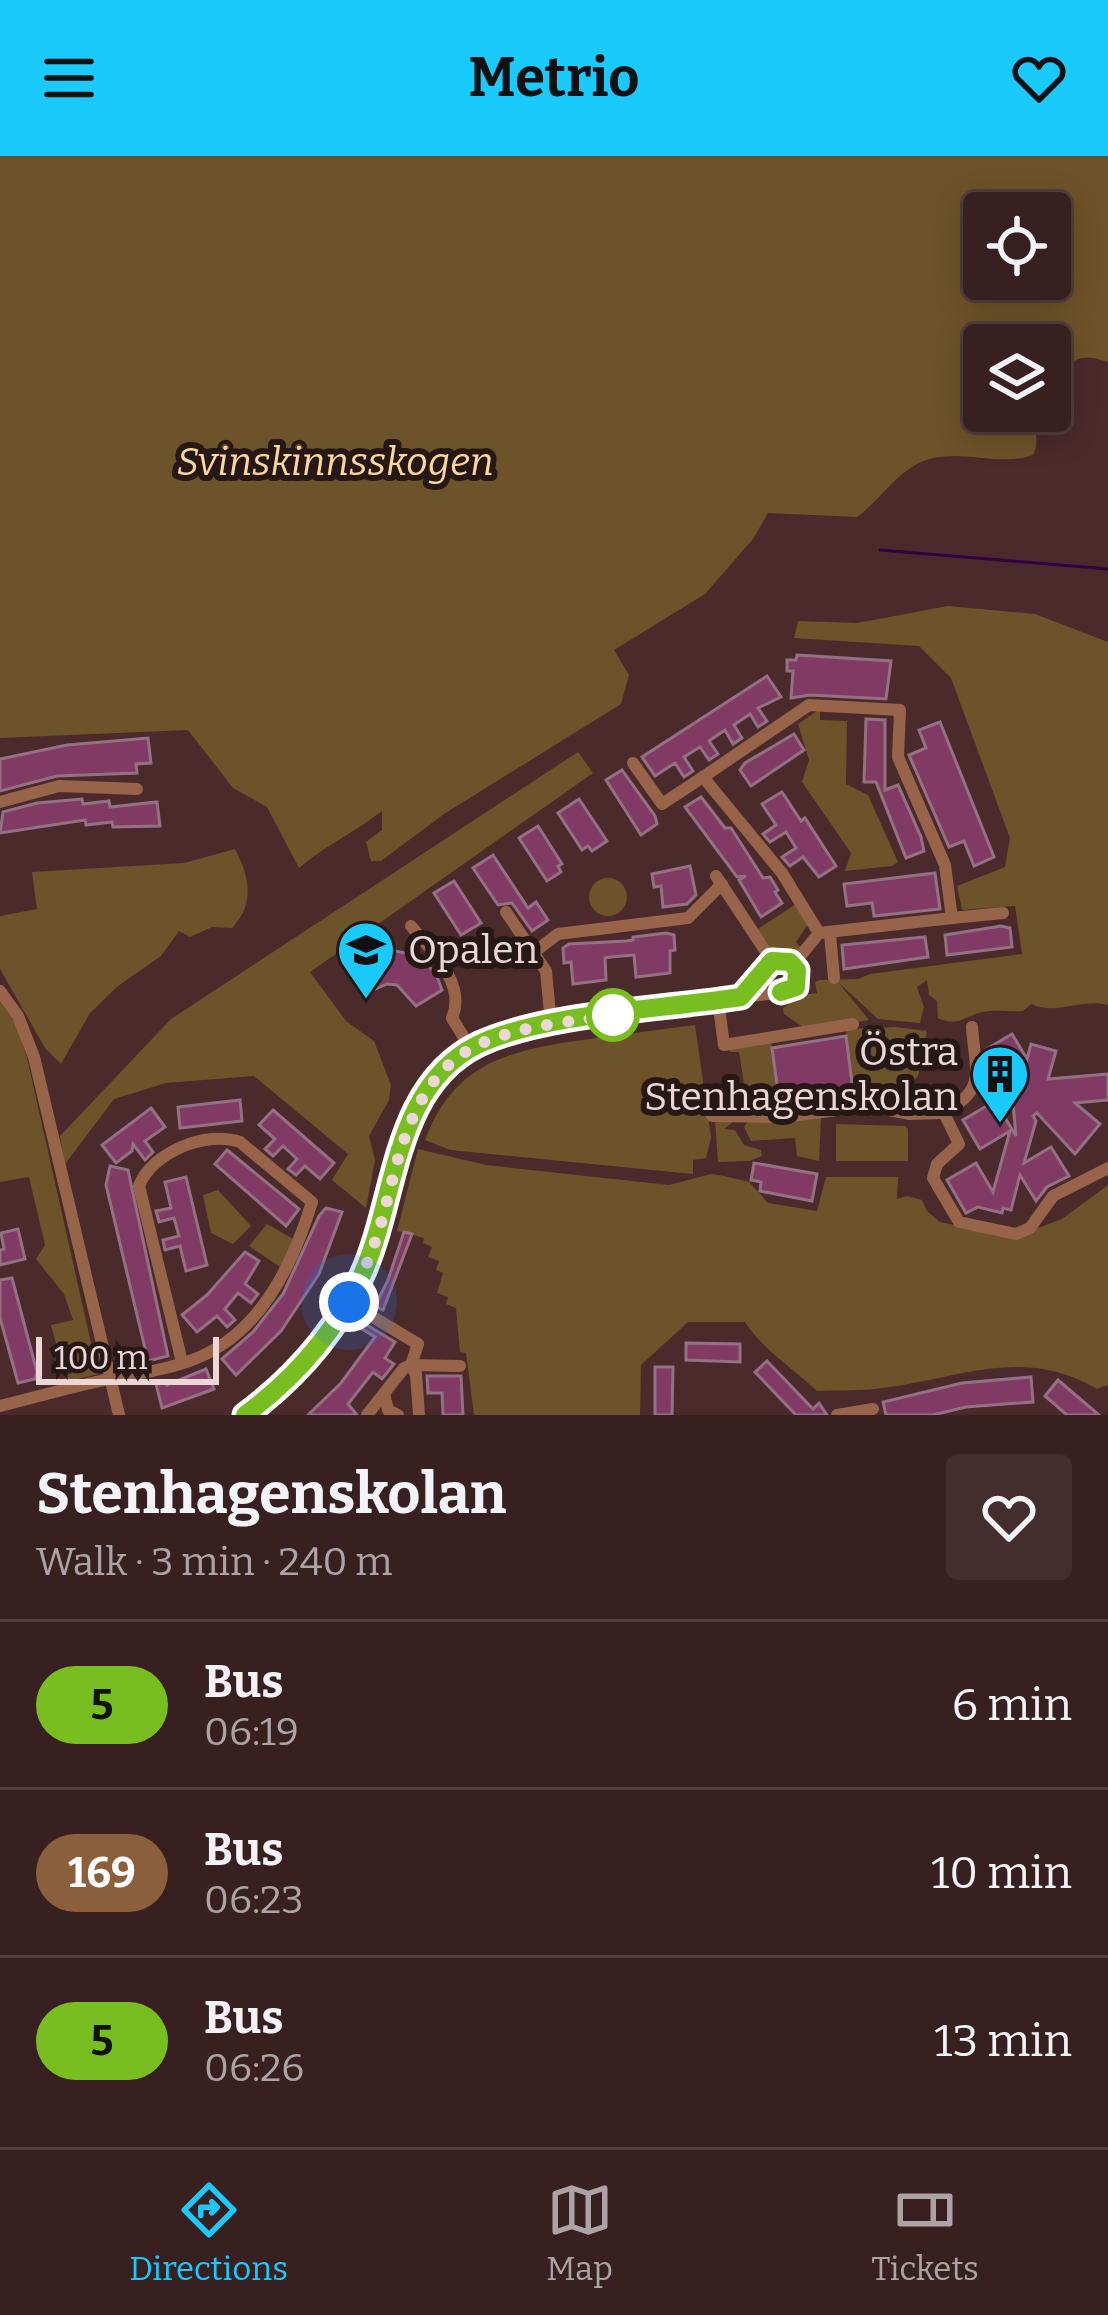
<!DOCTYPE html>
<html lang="en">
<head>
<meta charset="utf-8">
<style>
	:root { --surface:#382021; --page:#432d2e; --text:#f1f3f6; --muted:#aba3a5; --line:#523e3f; --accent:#1acafc }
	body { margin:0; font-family:Bitter,serif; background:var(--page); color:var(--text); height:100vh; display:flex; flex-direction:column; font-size:45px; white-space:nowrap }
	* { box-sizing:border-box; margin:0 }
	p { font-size:39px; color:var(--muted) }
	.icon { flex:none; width:66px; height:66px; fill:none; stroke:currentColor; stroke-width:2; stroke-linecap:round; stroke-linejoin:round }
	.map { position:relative; height:1259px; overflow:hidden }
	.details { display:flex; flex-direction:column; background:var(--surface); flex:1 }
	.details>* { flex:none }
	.badge { padding:0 24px; border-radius:39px; font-size:42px; line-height:78px }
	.tools { position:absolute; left:963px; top:36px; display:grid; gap:24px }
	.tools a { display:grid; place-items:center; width:108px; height:108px; border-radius:12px; background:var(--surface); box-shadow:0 6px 30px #0003,0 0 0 3px var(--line); font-size:60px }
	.scale { position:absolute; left:36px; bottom:30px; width:183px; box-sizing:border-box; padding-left:12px; border:6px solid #ecd6d6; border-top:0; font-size:33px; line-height:42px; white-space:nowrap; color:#ecd6d6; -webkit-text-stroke:9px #271818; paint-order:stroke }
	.you { position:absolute; width:60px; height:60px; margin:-30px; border:9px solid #fff; border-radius:50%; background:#1a73e8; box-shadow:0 0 0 18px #1a73e833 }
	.map>.badge { position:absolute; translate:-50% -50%; box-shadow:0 0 0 6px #fff }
	.round { display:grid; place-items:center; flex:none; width:126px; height:126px; border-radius:12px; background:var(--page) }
	.headline { display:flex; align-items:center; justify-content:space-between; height:204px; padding:0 36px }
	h1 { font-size:57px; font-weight:700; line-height:90px }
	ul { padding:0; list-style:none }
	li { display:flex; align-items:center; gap:36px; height:168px; padding:0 36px; border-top:3px solid var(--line) }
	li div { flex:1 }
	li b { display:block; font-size:45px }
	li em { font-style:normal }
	li .badge { min-width:132px; font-weight:700; text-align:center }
	header { display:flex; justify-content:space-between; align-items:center; height:156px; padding:0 36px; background:var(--accent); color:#111; font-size:54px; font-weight:700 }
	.tab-bar { display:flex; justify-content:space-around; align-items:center; height:168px; border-top:3px solid var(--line); background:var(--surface); font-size:33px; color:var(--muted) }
	.tab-bar a { display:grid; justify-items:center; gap:6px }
	.tab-bar .current { color:var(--accent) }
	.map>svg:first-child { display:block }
	.green { fill:#6d5329; fill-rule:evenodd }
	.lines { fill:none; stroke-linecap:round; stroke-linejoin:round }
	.stream { stroke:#320341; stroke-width:3 }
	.building { fill:#813a64; stroke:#937183; stroke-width:3 }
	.minor { stroke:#97644a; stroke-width:12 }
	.line-casing { stroke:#fff; stroke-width:27 }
	.line { stroke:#78be20; stroke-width:18 }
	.walk { stroke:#ecd6d6; stroke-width:12; stroke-dasharray:0 21.6 }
	.stop-dot { fill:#fff; stroke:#78be20; stroke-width:6 }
	.labels { text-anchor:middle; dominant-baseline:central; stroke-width:12; stroke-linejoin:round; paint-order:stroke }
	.park-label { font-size:39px; font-style:italic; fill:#fcd69d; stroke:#271818 }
	.poi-label { font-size:39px; fill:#ecd6d6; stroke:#271818; text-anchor:start }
</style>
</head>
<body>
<header><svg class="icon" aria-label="menu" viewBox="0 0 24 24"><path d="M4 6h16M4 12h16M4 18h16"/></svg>Metrio<svg class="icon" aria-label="heart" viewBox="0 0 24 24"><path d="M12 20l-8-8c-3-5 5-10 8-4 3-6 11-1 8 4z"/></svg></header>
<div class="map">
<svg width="1108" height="1259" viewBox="0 0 1108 1259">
	<rect width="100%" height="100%" fill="#4b2a2c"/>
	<g class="green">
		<path d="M0 0H1108V206C1074 194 1066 208 1050 237V189H984V255H1040C1031 273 1041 285 1033 299 1002 310 971 296 939 301 901 306 885 341 857 361L768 357 753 383 705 438 614 494 629 519 621 548 444 658 381 705H371L366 686 382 674V655C355 676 326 689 299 712L267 651 233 632 188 574 0 582ZM984 57H1050V123H984Z"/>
		<path d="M948 450 1035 458 1108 486V849C1082 842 1057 860 1031 848L1023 855C1010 856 995 853 983 856 966 859 958 872 938 862L937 845 929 839 927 824 917 831 924 851 920 867 878 863 838 826 869 864 807 874 784 858 783 852 801 839 817 837 815 826 819 824 858 823 870 818 1022 798 1015 750 962 754 957 730 1005 711 1010 682 951 522 919 490 794 482 798 465 857 467Z"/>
		<path d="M820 553V564L847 565 846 628 868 639 898 706 892 710 845 715 851 697 802 626 809 604 798 568Z"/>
		<path d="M578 596 593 617 310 816 346 865 374 885 391 929 389 944 369 980 375 1004 366 1052 332 1024 348 998 254 920 166 927 114 943 65 1008 60 980 171 863Z"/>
		<path d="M235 693C250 721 255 748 232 772L212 771 190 781 179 775 161 800 118 830 90 857 61 908 45 892 0 813V760L37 753 32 716 184 707Z"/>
		<circle cx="608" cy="741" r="19"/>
		<path d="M796 748 808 768 796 786 801 792 797 796 772 794 758 773Z"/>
		<path d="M0 845 16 868 27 902 98 1218 66 1226 51 1169 73 1164 64 1138 36 1103 45 1089 29 1021 0 1026Z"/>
		<path d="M695 869 711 981 706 1002 693 1004V1018L450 994 425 984C454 907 507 895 582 884 619 879 657 874 695 869Z"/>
		<path d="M895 871 927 875 918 920 901 939 897 950 855 945 846 873Z"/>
		<path d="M771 886 781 954 747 953 738 949 747 947 739 896H730L729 892Z"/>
		<path d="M821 961 819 1005 797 1000 795 982 751 985 744 971 750 962Z"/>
		<path d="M715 964 734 965 724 973 735 974 744 989 761 994 762 1000 750 1005 718 1006Z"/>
		<path d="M836 968 905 970 908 973V1005H836Z"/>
		<path d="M418 993 486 1009 669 1029 711 1018 724 1020 749 1026 768 1047 817 1055 826 1021H898L897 1043 907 1040 922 1044 927 1055 940 1066 1014 1081 1062 1063 1108 1029V1229L1097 1233C1020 1188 955 1225 875 1233 856 1235 836 1234 817 1235 793 1212 763 1194 745 1166H688L641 1209 640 1259H474L466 1197 460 1196 456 1152 446 1148 448 1141 437 1137 443 1117 436 1114 439 1105 428 1101 432 1091 423 1087 424 1082 397 1075Z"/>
		<path d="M218 1034 251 1070 233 1088 211 1077 203 1039Z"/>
		<path d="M267 1068 295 1084 280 1111 249 1090Z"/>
	</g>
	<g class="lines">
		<path class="stream" d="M880 394 1108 413"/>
	</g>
	<g class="building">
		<path d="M797 499 891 505 886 543 810 539 791 542 793 515H787V504H796Z"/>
		<path d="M767 520 781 541 758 552 767 565 758 571 750 558 734 569 742 582 733 588 725 574 709 585 718 598 709 604 700 591 684 601 693 615 684 621 675 607 655 620 642 601Z"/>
		<path d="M866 563 885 564V634L898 629 921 681 924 695 906 702 876 626H864Z"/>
		<path d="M940 566 994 701 974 710 964 685 949 691 909 599 926 592 919 574Z"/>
		<path d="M794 578 804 594 751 630 740 614 745 607Z"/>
		<path d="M148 582 151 607 136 608 137 617 57 620 0 635V603L67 589Z"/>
		<path d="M622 614 655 660 657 668 641 679 606 624Z"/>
		<path d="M782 636 801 665 805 662 836 710 819 721 803 701 790 710 782 701 796 692 786 676 770 686 763 678 776 669 762 648Z"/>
		<path d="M701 641 725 672H731L763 722 770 721 778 734 775 736 782 747 761 761 739 724 746 720 737 721 685 651Z"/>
		<path d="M82 643 83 648 109 645 110 651 157 646 160 670 113 671 112 666 86 669 85 664 0 677 3 656 37 647Z"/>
		<path d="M579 643 607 685 592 695 588 690 582 694 558 657Z"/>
		<path d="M538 670 562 708 558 710 561 716 547 725 519 682Z"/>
		<path d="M493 699 528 752 536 746 548 764 532 775 512 747 498 749 473 712Z"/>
		<path d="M690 710 696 739 687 748 663 751 661 730 654 731 652 718Z"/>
		<path d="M935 717 940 753 874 760 872 747 847 750 844 728Z"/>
		<path d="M454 725 481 767 461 779 434 737Z"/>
		<path d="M1001 770 1010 772 1012 791 947 799 945 779Z"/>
		<path d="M666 777 674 779 675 794 670 795V817L636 821 634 799 611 801 605 802 606 824 573 828 571 806 564 807 563 792 569 788 626 785 633 784V781Z"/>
		<path d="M925 781 928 801 844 813 842 789Z"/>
		<path d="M368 790 372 797 381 792 420 800 436 818 442 834 416 850 397 829 387 828 362 839 345 810Z"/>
		<path d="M1012 878 1027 903 1031 888 1056 895 1048 923 1108 918V944L1075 947 1100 968 1075 998 1037 957 1033 960 1036 965 1024 1007 1051 991 1069 1020 1047 1031 1036 1045 1020 1019 1011 1054 1003 1052 1002 1057 978 1051 966 1057 947 1024 976 1007 993 1036 1010 975 980 993 963 964 995 945 1016 980 1011 925 997 933 986 915 985 894Z"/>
		<path d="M846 880 853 935H850L851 942 782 950 781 945 748 949 747 940 778 936 772 892Z"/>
		<path d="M240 944 242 965 180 972 178 951Z"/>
		<path d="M151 952 165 971 145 985 153 996 145 1004 133 988 132 995 116 1007 102 989Z"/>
		<path d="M273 954 334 1007 320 1023 305 1010 296 1019 288 1013 297 1003 283 990 273 1000 265 993 275 983 259 969Z"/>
		<path d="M227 994 299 1053 286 1070 215 1008Z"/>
		<path d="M754 1007 817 1018 812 1045 760 1035 761 1026 751 1024Z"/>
		<path d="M110 1010 128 1014 168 1200 148 1205 106 1029Z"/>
		<path d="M186 1021 207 1109 186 1115 180 1090 165 1094 163 1084 179 1080 174 1062 159 1066 156 1055 171 1052 165 1026Z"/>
		<path d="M326 1052 342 1056 319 1118 281 1175 236 1219 222 1203 253 1176 283 1138 319 1060Z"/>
		<path d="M18 1073 25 1103 0 1109V1094L4 1093 1 1077Z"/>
		<path d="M404 1076 412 1078 383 1154 375 1150 388 1124Z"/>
		<path d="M245 1096 259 1105 245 1128 258 1138 251 1147 238 1137 225 1153 235 1164 227 1171 217 1160 197 1176 182 1159 207 1139Z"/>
		<path d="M12 1122 37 1216 35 1223 18 1227 0 1162V1124Z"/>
		<path d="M365 1168 395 1186 385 1202 394 1208 382 1223 373 1216 348 1248 357 1259H308L341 1227 375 1181 362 1173Z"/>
		<path d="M686 1187 740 1188V1206L686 1204Z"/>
		<path d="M767 1205 813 1253 819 1247 827 1259H796L755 1216Z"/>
		<path d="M655 1211H673L672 1259H655Z"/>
		<path d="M206 1213 214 1233 162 1252 156 1228 166 1226 167 1229Z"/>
		<path d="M427 1220H461L463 1259H443L442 1237H428Z"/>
		<path d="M1031 1221 1033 1246 966 1251 933 1259H886L883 1246 962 1227Z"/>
		<path d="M1058 1224 1099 1259H1067L1045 1240Z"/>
	</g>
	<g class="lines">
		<g class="minor">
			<path d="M633 607 662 648 703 621"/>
			<path d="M0 646 59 630 137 633"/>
			<path d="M716 720 772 805"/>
			<path d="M506 756 546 815 551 868"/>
			<path d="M952 762 1003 757"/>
			<path d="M411 770C431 794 467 828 452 862L471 893"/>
			<path d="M830 778 834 822"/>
			<path d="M533 797 558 778 688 762 722 728"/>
			<path d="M793 809 819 777 952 762 945 709 898 601 900 554 809 549 703 621 782 717 819 777"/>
			<path d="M0 835 18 860 34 901 119 1259"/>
			<path d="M718 844 724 889 853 868"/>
			<path d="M972 871C975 916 988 932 944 957L959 988 937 1008 933 1022 959 1066 1016 1078 1030 1072 1053 1040 1108 1012"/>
			<path d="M712 960 783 961 868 950 910 958 944 957"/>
			<path d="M348 1146 418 1188 411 1209 404 1212 367 1259"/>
			<path d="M411 1209 416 1218 419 1259"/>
			<path d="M411 1209 460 1210"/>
			<path d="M384 1238 388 1254 398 1259"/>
			<path d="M0 1250C33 1242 67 1232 100 1225 136 1217 175 1214 208 1197 264 1169 295 1102 312 1046L240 986C207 974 152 996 139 1030L182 1206"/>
			<path d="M246 1259C297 1221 342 1170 366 1110 396 1035 395 940 471 892 512 867 568 866 614 859 672 851 729 842 787 836L796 831 797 814 790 806 772 805 741 841"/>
			<path d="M837 1259 873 1253"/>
		</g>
	</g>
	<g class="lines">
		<defs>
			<path id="line" d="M245 1259C295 1222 336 1175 362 1119 397 1043 392 930 479 888 546 857 665 853 741 841L772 805 790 806 797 814 796 831 781 836"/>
		</defs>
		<use href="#line" class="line-casing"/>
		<use href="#line" class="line"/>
		<path class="walk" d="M349 1146C363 1118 375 1090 383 1060 400 996 413 919 480 888 521 869 573 866 613 859"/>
	</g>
	<defs>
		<symbol id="school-pin" viewBox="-11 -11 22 30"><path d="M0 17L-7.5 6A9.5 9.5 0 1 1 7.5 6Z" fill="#1acafc" stroke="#271818"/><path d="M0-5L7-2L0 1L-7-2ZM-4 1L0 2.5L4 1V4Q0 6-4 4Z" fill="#111"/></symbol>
		<symbol id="building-pin" viewBox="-11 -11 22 30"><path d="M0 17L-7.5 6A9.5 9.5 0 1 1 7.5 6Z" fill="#1acafc" stroke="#271818"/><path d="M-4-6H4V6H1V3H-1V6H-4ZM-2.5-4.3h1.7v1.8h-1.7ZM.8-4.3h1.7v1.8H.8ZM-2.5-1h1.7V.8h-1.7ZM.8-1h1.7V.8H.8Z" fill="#111"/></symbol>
	</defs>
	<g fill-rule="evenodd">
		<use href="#school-pin" x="333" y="761" width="66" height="90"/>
		<use href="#building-pin" x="967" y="885" width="66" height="90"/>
	</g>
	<circle class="stop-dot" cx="613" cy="859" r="24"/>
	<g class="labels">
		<g class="park-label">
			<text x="335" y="306">Svinskinnsskogen</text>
		</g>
		<g class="poi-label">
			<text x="408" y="794">Opalen</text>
			<text x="958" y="896" text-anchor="end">Östra<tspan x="958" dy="45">Stenhagenskolan</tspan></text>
		</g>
	</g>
</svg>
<div class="tools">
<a><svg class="icon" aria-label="locate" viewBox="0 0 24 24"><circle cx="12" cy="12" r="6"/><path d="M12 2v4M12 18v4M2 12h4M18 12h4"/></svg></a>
<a><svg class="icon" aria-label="layers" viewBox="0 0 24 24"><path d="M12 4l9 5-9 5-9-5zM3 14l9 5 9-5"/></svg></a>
</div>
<div class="scale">100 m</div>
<div class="you" style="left:349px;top:1146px"></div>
</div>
<section class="details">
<div class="headline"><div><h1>Stenhagenskolan</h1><p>Walk · 3 min · 240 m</p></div><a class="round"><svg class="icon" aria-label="heart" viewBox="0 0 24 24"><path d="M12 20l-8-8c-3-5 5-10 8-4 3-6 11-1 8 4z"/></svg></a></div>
<ul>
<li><span class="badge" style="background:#78be20;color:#111">5</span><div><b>Bus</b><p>06:19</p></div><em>6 min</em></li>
<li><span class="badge" style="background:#8b5e3c;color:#fff">169</span><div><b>Bus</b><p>06:23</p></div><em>10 min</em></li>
<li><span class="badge" style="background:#78be20;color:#111">5</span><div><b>Bus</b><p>06:26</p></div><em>13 min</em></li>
</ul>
</section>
<nav class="tab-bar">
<a class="current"><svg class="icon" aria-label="directions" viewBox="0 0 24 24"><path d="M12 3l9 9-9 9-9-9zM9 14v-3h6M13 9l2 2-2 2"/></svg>Directions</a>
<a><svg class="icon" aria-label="map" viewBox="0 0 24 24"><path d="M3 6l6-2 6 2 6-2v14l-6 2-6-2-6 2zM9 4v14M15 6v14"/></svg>Map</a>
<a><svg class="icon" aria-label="tickets" viewBox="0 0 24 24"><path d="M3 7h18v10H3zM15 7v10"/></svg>Tickets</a>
</nav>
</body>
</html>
